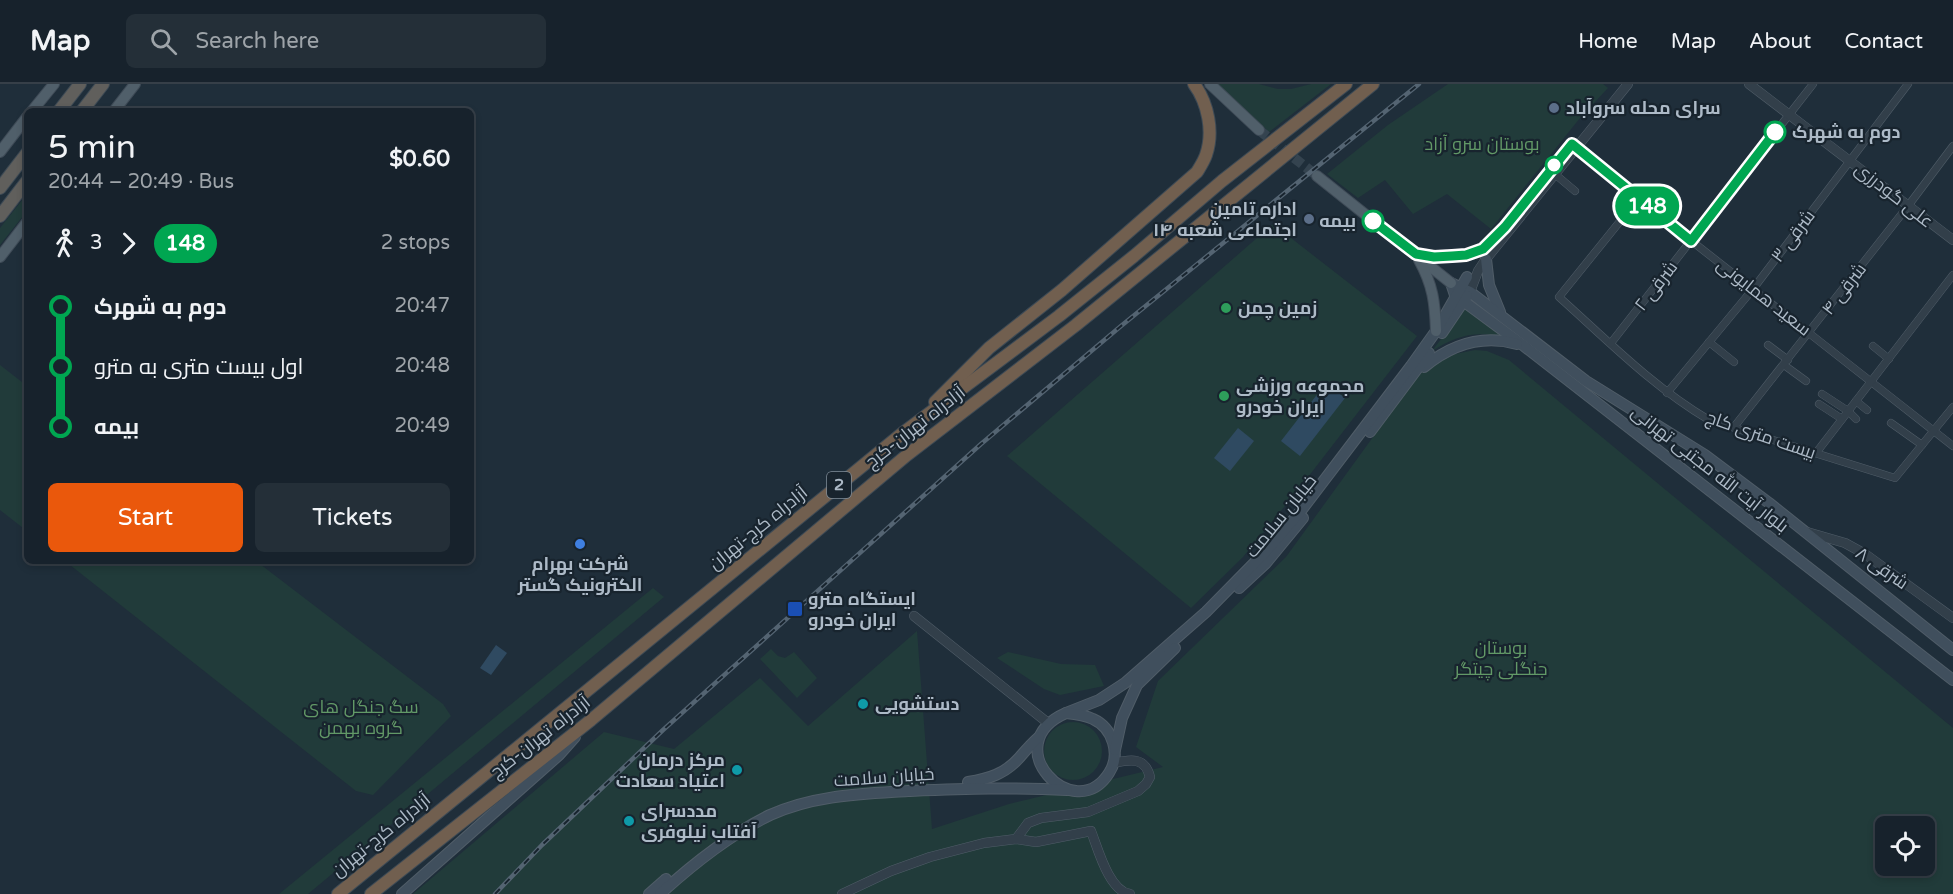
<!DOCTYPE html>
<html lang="en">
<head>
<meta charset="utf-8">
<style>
	:root { --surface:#17222c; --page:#242f38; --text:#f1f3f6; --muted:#9ea4a9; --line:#363f48; --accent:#ea580c }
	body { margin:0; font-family:"Varela Round",Cairo,sans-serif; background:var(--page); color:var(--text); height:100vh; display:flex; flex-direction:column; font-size:22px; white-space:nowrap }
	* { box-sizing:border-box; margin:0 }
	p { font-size:20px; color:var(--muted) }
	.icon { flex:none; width:33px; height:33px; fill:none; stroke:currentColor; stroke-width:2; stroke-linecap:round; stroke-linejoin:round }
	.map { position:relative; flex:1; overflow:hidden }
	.drawer { position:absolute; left:24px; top:24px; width:450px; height:456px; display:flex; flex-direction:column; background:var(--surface); border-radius:9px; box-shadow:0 3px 9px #0003,0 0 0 2px var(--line) }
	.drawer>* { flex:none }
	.badge { padding:0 12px; border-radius:20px; font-size:21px; line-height:39px }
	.fabs { position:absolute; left:1875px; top:732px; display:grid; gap:12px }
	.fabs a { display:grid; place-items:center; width:60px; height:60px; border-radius:9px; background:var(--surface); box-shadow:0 3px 9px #0003,0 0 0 2px var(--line); font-size:30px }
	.map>.badge { position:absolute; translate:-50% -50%; box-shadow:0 0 0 3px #fff }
	.legs { display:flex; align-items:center; gap:9px; height:66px; padding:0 24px; font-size:20px }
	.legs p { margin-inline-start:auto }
	.head { display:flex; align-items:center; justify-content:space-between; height:102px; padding:0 24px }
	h1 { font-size:33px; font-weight:600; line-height:45px }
	.button { display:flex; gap:12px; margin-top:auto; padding:12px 24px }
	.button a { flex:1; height:69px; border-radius:9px; background:var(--accent); color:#fff; font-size:24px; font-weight:600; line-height:69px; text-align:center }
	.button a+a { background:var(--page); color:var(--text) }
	ul { padding:0 24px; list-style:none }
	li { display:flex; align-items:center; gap:21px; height:60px; font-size:22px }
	li i { display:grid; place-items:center; width:9px; height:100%; margin:0 8px; background:currentColor }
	li i::after { content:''; width:15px; height:15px; margin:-8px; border:4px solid; border-radius:50%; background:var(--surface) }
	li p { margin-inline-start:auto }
	li:first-child i { background:linear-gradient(#0000 50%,currentColor 0) }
	li:last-child i { background:linear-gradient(currentColor 50%,#0000 0) }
	header { display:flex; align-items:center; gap:36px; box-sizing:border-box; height:84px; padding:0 30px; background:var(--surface); border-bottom:2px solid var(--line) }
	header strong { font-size:28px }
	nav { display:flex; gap:33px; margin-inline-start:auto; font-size:21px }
	.search { width:420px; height:54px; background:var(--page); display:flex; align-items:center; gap:15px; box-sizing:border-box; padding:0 21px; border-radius:9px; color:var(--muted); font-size:22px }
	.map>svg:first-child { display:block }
	.green { fill:#213b3a; fill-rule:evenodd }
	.water { fill:#2f4a61 }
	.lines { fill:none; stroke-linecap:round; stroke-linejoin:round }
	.primary-tunnel { stroke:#34434f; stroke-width:10; stroke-dasharray:10 5; stroke-linecap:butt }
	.minor-casing { stroke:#505d68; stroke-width:8 }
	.tertiary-casing { stroke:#505d68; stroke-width:10 }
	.secondary-casing { stroke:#505d68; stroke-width:12 }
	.primary-casing { stroke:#3f4b57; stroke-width:12 }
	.trunk-casing { stroke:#3d4a55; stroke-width:14 }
	.motorway-casing { stroke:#3d4a55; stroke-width:14 }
	.minor { stroke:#323f4a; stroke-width:7 }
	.tertiary { stroke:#323f4a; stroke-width:9 }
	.secondary { stroke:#404f5d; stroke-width:10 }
	.primary { stroke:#505f6a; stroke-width:10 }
	.trunk { stroke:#605f5c; stroke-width:12 }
	.motorway { stroke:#715f4f; stroke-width:12 }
	.rail-casing { stroke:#546472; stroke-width:4.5 }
	.rail { stroke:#18242e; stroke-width:2; stroke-dasharray:7; stroke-linecap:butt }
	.line-1-casing { stroke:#fff; stroke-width:14 }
	.line-1 { stroke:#00a651; stroke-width:9 }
	.service-dot { fill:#5c6f8a; stroke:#18242e; stroke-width:2 }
	.stop-1-dot { fill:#fff; stroke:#00a651; stroke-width:3 }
	.leisure-dot { fill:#2e9e5b; stroke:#18242e; stroke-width:2 }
	.shop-dot { fill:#3f7fe0; stroke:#18242e; stroke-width:2 }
	.transit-dot { fill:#1a4fb4; stroke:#18242e; stroke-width:2 }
	.culture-dot { fill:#0f9aa8; stroke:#18242e; stroke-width:2 }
	.labels { text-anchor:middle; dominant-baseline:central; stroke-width:4.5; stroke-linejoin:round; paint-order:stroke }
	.shield { fill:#18242e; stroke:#808d99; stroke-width:1.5 }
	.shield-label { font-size:16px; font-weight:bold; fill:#adbac7 }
	.poi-label { font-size:18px; font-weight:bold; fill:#adbac7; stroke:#18242e; text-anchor:start }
	.stop-label { font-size:18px; font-weight:bold; fill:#adbac7; stroke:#18242e; text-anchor:start }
	.park-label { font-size:18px; fill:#629967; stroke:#18242e }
	.street-label { font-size:18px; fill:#adbac7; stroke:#18242e }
</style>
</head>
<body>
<header>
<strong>Map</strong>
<div class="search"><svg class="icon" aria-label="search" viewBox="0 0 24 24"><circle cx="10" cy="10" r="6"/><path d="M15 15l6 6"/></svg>Search here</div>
<nav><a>Home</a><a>Map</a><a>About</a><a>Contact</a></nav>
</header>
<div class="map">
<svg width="1953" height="810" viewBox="0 0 1953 810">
	<rect width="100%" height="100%" fill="#1f2e3a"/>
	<g class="green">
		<path d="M1217 0H1259L1278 5H1291L1311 0H1331L1269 48Z"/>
		<path d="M1448 0H1603L1608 4 1580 34 1491 145 1447 110 1413 130 1385 96 1358 114 1327 90 1388 41Z"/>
		<path d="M27 110V127L0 161V144Z"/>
		<path d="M1273 140 1417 252 1298 406 1243 473 1191 524 1007 372Z"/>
		<path d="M1465 224 1506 254C1477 246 1457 251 1432 267Z"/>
		<path d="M1475 266 1487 267 1509 276 1953 644V810H413L604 648 674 665 760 594 808 642 917 547 932 745 1009 720 1163 683 1136 663 1158 597 1286 473 1418 291 1450 271ZM1886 742H1924V782H1886Z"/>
		<path d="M0 281 27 302V447L0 426Z"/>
		<path d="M65 477H256L443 620 451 632 373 711 356 707Z"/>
		<path d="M653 504 664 513 308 810H279Z"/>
		<path d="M771 565 778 572 785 574 794 568 817 594 797 614 760 575Z"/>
		<path d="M1008 568 1061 580 1095 581 1104 602 1060 611 1044 605 997 574Z"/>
		<circle cx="1073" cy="667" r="29"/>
	</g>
	<g class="water">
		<path d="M1326 299 1345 314 1300 372 1281 357Z"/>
		<path d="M1238 344 1254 357 1230 387 1214 374Z"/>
		<path d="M496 561 507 569 491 591 480 584Z"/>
	</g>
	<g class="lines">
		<path class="primary-tunnel" d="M1259 46 1317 92"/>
		<defs>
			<g id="minor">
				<path d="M1572 60 1638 115 1953 362"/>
				<path d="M1550 86 1575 107"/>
				<path d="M1638 115 1559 213C1607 256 1653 303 1709 336L1895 394 1953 323"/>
				<path d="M1709 258 1734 278"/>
				<path d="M1611 259 1813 0"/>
				<path d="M1768 261 1788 276"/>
				<path d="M1873 262 1889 275"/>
				<path d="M1784 281 1806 297"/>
				<path d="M1667 309 1753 205 1908 0"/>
				<path d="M1822 310 1848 327 1856 335"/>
				<path d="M1856 317 1867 326"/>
				<path d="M1819 320 1842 335"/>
				<path d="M1891 339 1922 361"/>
				<path d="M1734 343 1908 122 1953 62"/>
				<path d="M1816 369 1953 191"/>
			</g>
			<g id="tertiary">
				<path d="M1749 0 1953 156"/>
				<path d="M1470 208 1478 187 1486 175 1628 0"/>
				<path d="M1807 448 1845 459 1865 470 1953 534"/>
				<path d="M914 532 1048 639"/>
				<path d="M1016 755 1028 739 1041 734 1088 728 1138 707 1146 700 1150 693C1145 673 1131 675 1114 679"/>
				<path d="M842 810 891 787 930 773 984 759 1016 755 1036 758 1091 747C1098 765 1109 807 1130 810"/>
			</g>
			<g id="secondary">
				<path d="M1486 175 1489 201 1500 228"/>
				<path d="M1451 199 1455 211 1524 262 1953 596"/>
				<path d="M1451 199 1470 208 1586 297 1705 371 1769 419 1953 566"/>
				<path d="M1442 249 1467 212"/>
				<path d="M1424 283C1452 260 1482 250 1517 260"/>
				<path d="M1370 348 1429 269"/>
				<path d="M1239 504 1266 479 1303 434"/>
				<path d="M1066 629 1099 616 1125 599 1206 528 1268 465 1300 428 1411 282 1436 247 1467 193"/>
				<path d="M1066 629C1076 630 1085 631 1093 635 1113 644 1121 671 1109 689 1074 744 995 660 1066 629Z"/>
				<path d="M1115 666 1122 634 1137 601 1175 564"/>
				<path d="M968 698C988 695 1005 690 1019 674 1026 666 1031 660 1039 653"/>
				<path d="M402 810 559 671 575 653"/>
				<path d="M649 810 666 795"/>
				<path d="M660 810C694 779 729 751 770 731 814 711 861 710 908 707 962 705 1014 703 1067 706"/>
			</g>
			<g id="primary">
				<path d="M1210 0 1259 46"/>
				<path d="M32 27 54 0"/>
				<path d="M114 27 135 0"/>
				<path d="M0 68 27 33"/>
				<path d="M1317 92 1451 199"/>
				<path d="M1416 170C1437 173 1466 177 1484 164 1491 159 1498 150 1505 143"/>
				<path d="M0 173 27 138"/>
				<path d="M1419 176C1433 201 1435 219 1436 247"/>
			</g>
			<g id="trunk">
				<path d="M59 27 80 0"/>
				<path d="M82 27 103 0"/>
				<path d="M0 104 27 69"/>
				<path d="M0 132 27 97"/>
			</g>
			<g id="motorway">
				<path d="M935 318 989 264 1062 206 1197 88C1200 83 1204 77 1206 71 1214 48 1208 19 1194 0"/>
				<path d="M338 810 904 348 1059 232 1134 172 1222 97 1346 0"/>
				<path d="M371 810 591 636 907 371 1076 241 1373 0"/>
			</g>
		</defs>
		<use href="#minor" class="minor-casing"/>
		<use href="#tertiary" class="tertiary-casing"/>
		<use href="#secondary" class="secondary-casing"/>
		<use href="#primary" class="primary-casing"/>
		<use href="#trunk" class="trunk-casing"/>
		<use href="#motorway" class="motorway-casing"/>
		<use href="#minor" class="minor"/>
		<use href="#tertiary" class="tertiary"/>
		<use href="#secondary" class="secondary"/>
		<use href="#primary" class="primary"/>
		<use href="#trunk" class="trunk"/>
		<use href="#motorway" class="motorway"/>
		<defs>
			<path id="rail" d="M495 810 542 761 663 646 981 360 1121 242 1419 0"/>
		</defs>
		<use href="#rail" class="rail-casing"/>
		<use href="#rail" class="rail"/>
	</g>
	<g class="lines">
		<defs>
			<path id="line-1" d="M1373 137 1416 170 1434 173 1452 172 1466 171 1483 165 1505 143 1572 60 1691 157 1775 48"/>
		</defs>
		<use href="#line-1" class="line-1-casing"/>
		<use href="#line-1" class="line-1"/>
	</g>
	<g class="service-dot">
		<circle cx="1554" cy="24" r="6"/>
		<circle cx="1309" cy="135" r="6"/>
	</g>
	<g class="stop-1-dot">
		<circle cx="1775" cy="48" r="10"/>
		<circle cx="1554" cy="81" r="8"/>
		<circle cx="1373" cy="137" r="10"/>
	</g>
	<g class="leisure-dot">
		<circle cx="1226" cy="224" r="6"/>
		<circle cx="1224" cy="312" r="6"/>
	</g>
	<circle class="shop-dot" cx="580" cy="460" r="6"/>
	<rect class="transit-dot" x="787" y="517" width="16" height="16" rx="3"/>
	<g class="culture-dot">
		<circle cx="863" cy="620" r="6"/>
		<circle cx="737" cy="686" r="6"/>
		<circle cx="629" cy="737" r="6"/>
	</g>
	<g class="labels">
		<rect class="shield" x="827" y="388" width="24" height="26" rx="4.5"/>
		<g class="shield-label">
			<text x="839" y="401">2</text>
		</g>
		<g class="poi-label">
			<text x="1566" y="24">سرای محله سروآباد</text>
			<text x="1297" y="125" text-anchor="end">اداره تامین<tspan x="1297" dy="21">اجتماعی شعبه ۱۴</tspan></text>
			<text x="1238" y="224">زمین چمن</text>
			<text x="1236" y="302">مجموعه ورزشی<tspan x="1236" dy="21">ایران خودرو</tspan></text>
			<text x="580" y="480" text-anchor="middle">شرکت بهرام<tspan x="580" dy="21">الکترونیک گستر</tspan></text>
			<text x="808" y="515">ایستگاه مترو<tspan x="808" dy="21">ایران خودرو</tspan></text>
			<text x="875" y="620">دستشویی</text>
			<text x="725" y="676" text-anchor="end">مرکز درمان<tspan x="725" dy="21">اعتیاد سعادت</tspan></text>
			<text x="641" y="727">مددسرای<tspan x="641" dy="21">آفتاب نیلوفری</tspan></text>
		</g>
		<g class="stop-label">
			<text x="1792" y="48">دوم به شهرک</text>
			<text x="1356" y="137" text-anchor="end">بیمه</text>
		</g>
		<g class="park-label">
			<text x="1482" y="60">بوستان سرو آزاد</text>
			<text x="1501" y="564">بوستان<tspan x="1501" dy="21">جنگلی چیتگر</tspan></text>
			<text x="361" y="623">سگ جنگل های<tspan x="361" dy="21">گروه بهمن</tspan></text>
		</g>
		<g class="street-label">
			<text transform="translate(1894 111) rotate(38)">علی گودرزی</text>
			<text transform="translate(1793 152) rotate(-53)">۳ شرقی</text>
			<text transform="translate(1656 202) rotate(-52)">۲ شرقی</text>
			<text transform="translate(1844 205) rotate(-52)">۴ شرقی</text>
			<text transform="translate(1764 213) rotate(38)">سعید همایونی</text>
			<text transform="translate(915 343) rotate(-38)">آزادراه تهران-کرج</text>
			<text transform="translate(1761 351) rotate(19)">بیست متری کاج</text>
			<text transform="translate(1710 385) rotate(38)">بلوار آیت الله مجتبی تهرانی</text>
			<text transform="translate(1281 432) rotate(-51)">خیابان سلامت</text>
			<text transform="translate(758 444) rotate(-39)">آزادراه کرج-تهران</text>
			<text transform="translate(1882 484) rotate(35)">۸ شرقی</text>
			<text transform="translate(540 653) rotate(-38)">آزادراه تهران-کرج</text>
			<text transform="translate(884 693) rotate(-4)">خیابان سلامت</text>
			<text transform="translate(381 751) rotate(-39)">آزادراه کرج-تهران</text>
		</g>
	</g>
</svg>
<div class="fabs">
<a><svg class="icon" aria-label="locate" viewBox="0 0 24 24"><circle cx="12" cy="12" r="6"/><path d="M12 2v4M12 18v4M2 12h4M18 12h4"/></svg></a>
</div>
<b class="badge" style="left:1647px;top:122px;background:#00a651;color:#fff">148</b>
<section class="drawer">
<div class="head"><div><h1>5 min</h1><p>20:44 – 20:49 · Bus</p></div><b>$0.60</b></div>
<div class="legs"><svg class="icon" aria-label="walk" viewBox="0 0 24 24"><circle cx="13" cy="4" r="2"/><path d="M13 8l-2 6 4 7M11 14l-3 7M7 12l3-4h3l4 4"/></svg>3<svg class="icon" aria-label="forward" viewBox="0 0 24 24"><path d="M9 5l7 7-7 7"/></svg><b class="badge" style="background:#00a651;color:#fff">148</b><p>2 stops</p></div>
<ul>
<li><i style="color:#00a651"></i><b>دوم به شهرک</b><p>20:47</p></li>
<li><i style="color:#00a651"></i><span>اول بیست متری به مترو</span><p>20:48</p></li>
<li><i style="color:#00a651"></i><b>بیمه</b><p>20:49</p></li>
</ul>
<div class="button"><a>Start</a><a>Tickets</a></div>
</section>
</div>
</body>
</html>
